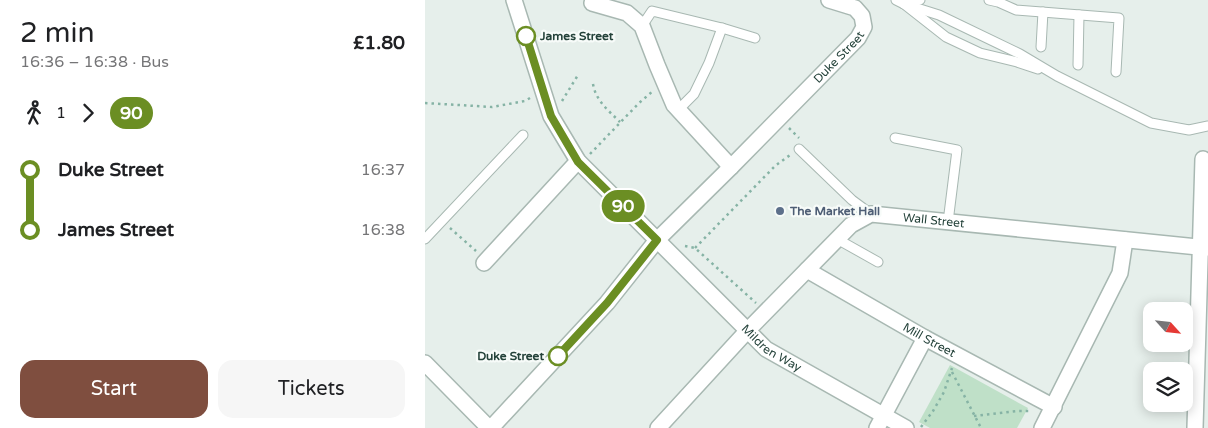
<!DOCTYPE html>
<html lang="en">
<head>
<meta charset="utf-8">
<style>
	:root { --surface:#fff; --page:#f6f6f6; --text:#202124; --muted:#757577; --accent:#7f4e3f }
	body { margin:0; font-family:"Varela Round",sans-serif; background:var(--page); color:var(--text); height:100vh; display:flex; flex-direction:column; font-size:19px; white-space:nowrap }
	* { box-sizing:border-box; margin:0 }
	p { font-size:16px; color:var(--muted) }
	.icon { flex:none; width:28px; height:28px; fill:none; stroke:currentColor; stroke-width:2; stroke-linecap:round; stroke-linejoin:round }
	.map { position:relative; flex:1; overflow:hidden }
	.details { display:flex; flex-direction:column; background:var(--surface); width:425px }
	.details>* { flex:none }
	.badge { padding:0 10px; border-radius:16px; font-size:18px; line-height:32px }
	.needle { width:32px; rotate:117deg }
	.controls { position:absolute; left:718px; top:302px; display:grid; gap:10px }
	.controls a { display:grid; place-items:center; width:50px; height:50px; border-radius:10px; background:var(--surface); box-shadow:0 2px 12px #0003; font-size:25px }
	.map>.badge { position:absolute; translate:-50% -50%; box-shadow:0 0 0 2px #fff }
	.legs { display:flex; align-items:center; gap:8px; height:55px; padding:0 20px; font-size:16px }
	.legs p { margin-inline-start:auto }
	.overview { display:flex; align-items:center; justify-content:space-between; height:85px; padding:0 20px }
	h1 { font-size:28px; font-weight:600; line-height:38px }
	.primary-button { display:flex; gap:10px; margin-top:auto; padding:10px 20px }
	.primary-button a { flex:1; height:58px; border-radius:15px; background:var(--accent); color:#fff; font-size:20px; font-weight:600; line-height:58px; text-align:center }
	.primary-button a+a { background:var(--page); color:var(--text) }
	ul { padding:0 20px; list-style:none }
	li { display:flex; align-items:center; gap:18px; height:60px; font-size:19px }
	li i { display:grid; place-items:center; width:8px; height:100%; margin:0 6px; background:currentColor }
	li i::after { content:''; width:12px; height:12px; margin:-6px; border:4px solid; border-radius:50%; background:var(--surface) }
	li p { margin-inline-start:auto }
	li:first-child i { background:linear-gradient(#0000 50%,currentColor 0) }
	li:last-child i { background:linear-gradient(currentColor 50%,#0000 0) }
	main { display:flex; flex:1; min-height:0 }
	.map>svg:first-child { display:block }
	.green { fill:#bfe0c8 }
	.lines { fill:none; stroke-linecap:round; stroke-linejoin:round }
	.lane-casing { stroke:#a8b8b2; stroke-width:11 }
	.street-casing { stroke:#a8b8b2; stroke-width:18 }
	.path { stroke:#86b3a5; stroke-width:2.5; stroke-dasharray:2.5 4; stroke-linecap:butt }
	.lane { stroke:#fff; stroke-width:9 }
	.street { stroke:#fff; stroke-width:15 }
	.line-1-casing { stroke:#fff; stroke-width:11 }
	.line-1 { stroke:#6b8e23; stroke-width:8 }
	.stop-1-dot { fill:#fff; stroke:#6b8e23; stroke-width:2.5 }
	.service-dot { fill:#5c6f8a; stroke:#f7fbf9; stroke-width:2 }
	.labels { text-anchor:middle; dominant-baseline:central; stroke-width:4.5; stroke-linejoin:round; paint-order:stroke }
	.stop-label { font-size:12px; font-weight:bold; fill:#24423a; stroke:#f7fbf9; text-anchor:start }
	.street-label { font-size:12px; fill:#24423a; stroke:#f7fbf9 }
	.service-label { font-size:12px; font-weight:bold; fill:#4e5e75; stroke:#f7fbf9; text-anchor:start }
</style>
</head>
<body>
<main>
<section class="details">
<div class="overview"><div><h1>2 min</h1><p>16:36 – 16:38 · Bus</p></div><b>£1.80</b></div>
<div class="legs"><svg class="icon" aria-label="walk" viewBox="0 0 24 24"><circle cx="13" cy="4" r="2"/><path d="M13 8l-2 6 4 7M11 14l-3 7M7 12l3-4h3l4 4"/></svg>1<svg class="icon" aria-label="forward" viewBox="0 0 24 24"><path d="M9 5l7 7-7 7"/></svg><b class="badge" style="background:#6b8e23;color:#fff">90</b></div>
<ul>
<li><i style="color:#6b8e23"></i><b>Duke Street</b><p>16:37</p></li>
<li><i style="color:#6b8e23"></i><b>James Street</b><p>16:38</p></li>
</ul>
<div class="primary-button"><a>Start</a><a>Tickets</a></div>
</section>
<div class="map">
<svg width="783" height="428" viewBox="0 0 783 428">
	<rect width="100%" height="100%" fill="#e6efeb"/>
	<path class="green" d="M525 365 603 408 592 428H505L494 422Z"/>
	<g class="lines">
		<defs>
			<g id="lane">
				<path d="M471 0 479 4 521 37 555 53 592 62 613 69"/>
				<path d="M564 0 573 2 591 10 694 18 691 72"/>
				<path d="M479 4 514 15 595 54 632 76 726 123 764 130 783 126"/>
				<path d="M479 4 495 0"/>
				<path d="M217 26 227 11 297 28 330 38"/>
				<path d="M616 47 618 12"/>
				<path d="M653 65 654 15"/>
				<path d="M254 109 269 94 284 63 297 28"/>
				<path d="M470 138 532 150 523 222"/>
				<path d="M374 149 427 200 446 214"/>
				<path d="M0 239 98 135"/>
				<path d="M412 239 453 262"/>
			</g>
			<g id="street">
				<path id="s1" d="M89 0 126 116 153 161 341 349 481 428"/>
				<path d="M168 0 167 3 202 13 217 26 232 65 249 105 306 167"/>
				<path d="M59 263 153 161"/>
				<path id="s2" d="M382 270 500 338 629 407"/>
				<path d="M0 363 64 428"/>
				<path id="s3" d="M66 428 182 303 232 240 306 167 433 38 439 27 437 16 430 8 404 0"/>
				<path id="s4" d="M233 428 323 330 426 225 446 214 783 248"/>
				<path d="M452 428 500 338"/>
				<path d="M617 428 695 273 700 240"/>
				<path d="M770 428 778 159"/>
			</g>
		</defs>
		<use href="#lane" class="lane-casing"/>
		<use href="#street" class="street-casing"/>
		<g class="path">
			<path d="M168 84C171 101 183 110 195 122"/>
			<path d="M137 101 153 75"/>
			<path d="M0 103 67 107 100 101 105 98"/>
			<path d="M364 128 374 138"/>
			<path d="M165 154 214 103 228 91"/>
			<path d="M25 228 51 251"/>
			<path d="M260 246 270 248 331 303"/>
			<path d="M270 248 350 166 365 155"/>
			<path d="M527 372 556 428"/>
			<path d="M549 416 593 411H604"/>
			<path d="M496 427 508 411 519 392 527 368"/>
		</g>
		<use href="#lane" class="lane"/>
		<use href="#street" class="street"/>
	</g>
	<g class="lines">
		<defs>
			<path id="line-1" d="M101 36 126 116 153 162 232 240 182 303 133 356"/>
		</defs>
		<use href="#line-1" class="line-1-casing"/>
		<use href="#line-1" class="line-1"/>
	</g>
	<g class="stop-1-dot">
		<circle cx="101" cy="36" r="9"/>
		<circle cx="133" cy="356" r="9"/>
	</g>
	<circle class="service-dot" cx="355" cy="211" r="5"/>
	<g class="labels">
		<g class="stop-label">
			<text x="115" y="36">James Street</text>
			<text x="119" y="356" text-anchor="end">Duke Street</text>
		</g>
		<g class="street-label">
			<text stroke="none"><textPath href="#s3" startOffset="509">Duke Street</textPath></text>
			<text stroke="none"><textPath href="#s4" startOffset="366">Wall Street</textPath></text>
			<text stroke="none"><textPath href="#s2" startOffset="141">Mill Street</textPath></text>
			<text stroke="none"><textPath href="#s1" startOffset="444">Mildren Way</textPath></text>
		</g>
		<g class="service-label">
			<text x="365" y="211">The Market Hall</text>
		</g>
	</g>
</svg>
<div class="controls">
<a><svg class="needle" viewBox="-14 -14 28 28"><path d="M0-13l5 13h-10z" fill="#e53935"/><path d="M0 13l5-13h-10z" fill="#757577"/></svg></a>
<a><svg class="icon" aria-label="layers" viewBox="0 0 24 24"><path d="M12 4l9 5-9 5-9-5zM3 14l9 5 9-5"/></svg></a>
</div>
<b class="badge" style="left:198px;top:206px;background:#6b8e23;color:#fff">90</b>
</div>
</main>
</body>
</html>
